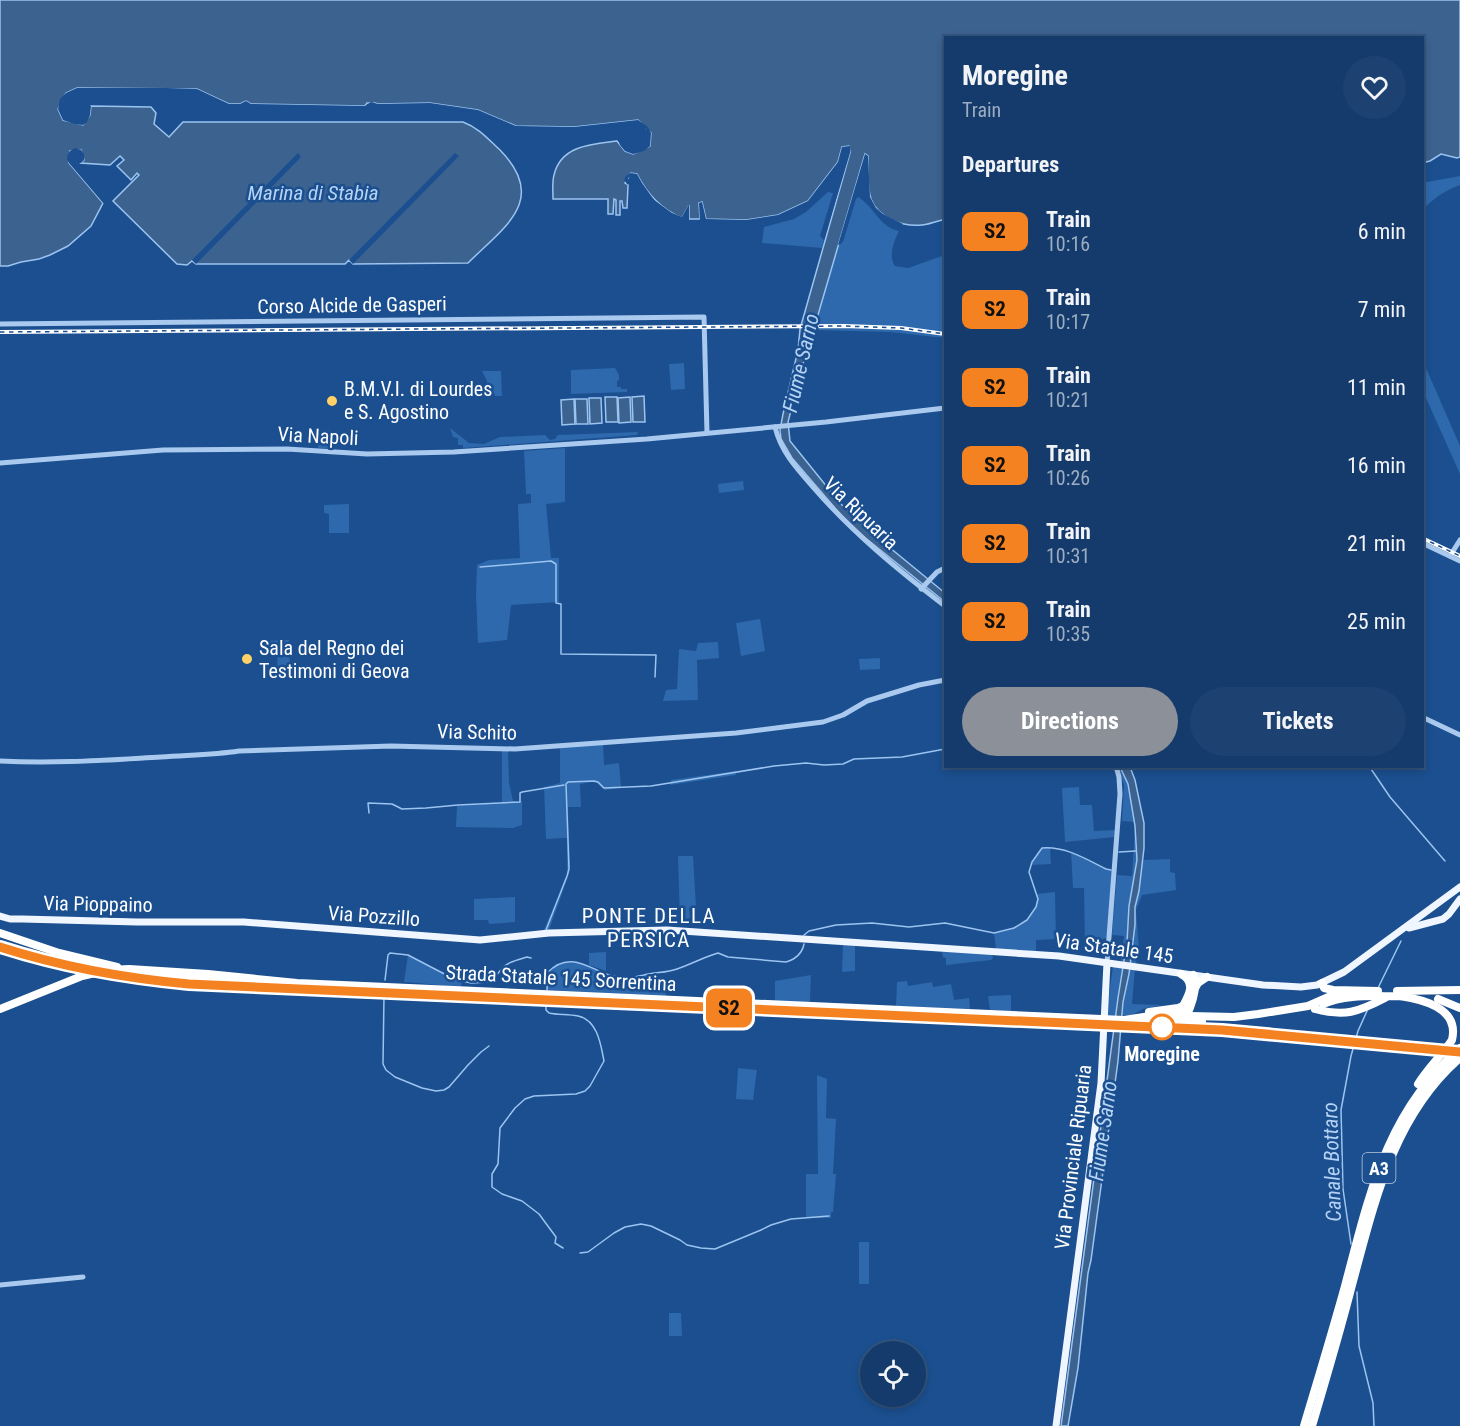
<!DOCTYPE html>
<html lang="en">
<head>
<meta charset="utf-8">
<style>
	:root { --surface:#143b6b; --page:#1d4271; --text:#f1f3f6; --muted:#9dadc1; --line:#33557e; --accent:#8c9099 }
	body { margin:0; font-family:"Roboto Condensed",sans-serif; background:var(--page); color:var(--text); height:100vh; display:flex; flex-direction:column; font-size:22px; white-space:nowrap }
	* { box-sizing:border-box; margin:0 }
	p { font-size:20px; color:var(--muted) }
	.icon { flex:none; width:33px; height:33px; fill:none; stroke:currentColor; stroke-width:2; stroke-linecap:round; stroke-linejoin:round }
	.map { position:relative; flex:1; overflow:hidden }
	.sheet { position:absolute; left:944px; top:36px; width:480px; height:732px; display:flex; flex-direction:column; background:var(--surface); border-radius:0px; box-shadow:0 3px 9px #0003,0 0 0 2px var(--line) }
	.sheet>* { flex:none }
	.badge { padding:0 12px; border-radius:9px; font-size:21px; line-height:39px }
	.tools { position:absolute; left:860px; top:1341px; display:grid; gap:12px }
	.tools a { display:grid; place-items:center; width:66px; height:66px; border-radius:50%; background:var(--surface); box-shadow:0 3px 9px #0003,0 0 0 2px var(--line); font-size:30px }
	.map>.badge { position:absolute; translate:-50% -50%; box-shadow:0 0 0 3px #fff }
	h2 { padding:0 18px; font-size:22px; line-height:54px }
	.round { display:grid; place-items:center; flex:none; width:63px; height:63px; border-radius:32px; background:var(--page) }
	.overview { display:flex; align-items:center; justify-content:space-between; height:102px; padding:0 18px }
	h1 { font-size:28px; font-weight:700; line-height:45px }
	.cta { display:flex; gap:12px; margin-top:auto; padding:12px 18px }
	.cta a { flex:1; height:69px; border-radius:36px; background:var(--accent); color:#fff; font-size:24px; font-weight:700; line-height:69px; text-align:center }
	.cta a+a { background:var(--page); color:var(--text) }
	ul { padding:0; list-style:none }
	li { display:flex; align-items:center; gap:18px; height:78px; padding:0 18px }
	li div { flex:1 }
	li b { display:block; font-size:22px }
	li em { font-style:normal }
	li .badge { min-width:66px; font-weight:700; text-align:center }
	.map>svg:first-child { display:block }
	.green { fill:#2e69ad }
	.water { fill:#3c6290; stroke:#9cc4f0; stroke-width:1.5 }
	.pier { fill:#1b4f8f }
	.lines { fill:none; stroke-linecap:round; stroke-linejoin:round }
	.stream { stroke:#9cc4f0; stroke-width:1.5 }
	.highway-tunnel { stroke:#3d69a0; stroke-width:8; stroke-dasharray:8 4; stroke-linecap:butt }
	.minor { stroke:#a9c9ee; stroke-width:5 }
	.major { stroke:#f0f6ff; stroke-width:7 }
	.highway { stroke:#fff; stroke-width:8 }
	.rail-casing { stroke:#fff; stroke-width:4 }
	.rail { stroke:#1b4f8f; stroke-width:1.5; stroke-dasharray:4.5; stroke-linecap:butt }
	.line-casing { stroke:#fff; stroke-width:14 }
	.line { stroke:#f58220; stroke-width:9 }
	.poi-dot { fill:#ffd166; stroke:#1b4f8f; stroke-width:2 }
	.stop-dot { fill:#fff; stroke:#f58220; stroke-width:3 }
	.labels { text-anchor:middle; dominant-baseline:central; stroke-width:5; stroke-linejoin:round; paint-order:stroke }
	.shield { fill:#1b4f8f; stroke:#bbcadd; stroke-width:1.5 }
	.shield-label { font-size:18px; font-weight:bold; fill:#fff }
	.street-label { font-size:20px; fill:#fff; stroke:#1b4f8f }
	.poi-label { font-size:20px; fill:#fff; stroke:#1b4f8f; text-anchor:start }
	.stop-label { font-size:20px; font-weight:bold; fill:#fff; stroke:#1b4f8f }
	.water-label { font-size:21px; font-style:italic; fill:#b5d3f5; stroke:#1b4f8f }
	.neighbourhood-label { font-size:21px; letter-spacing:1.5px; fill:#fff; stroke:#1b4f8f }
</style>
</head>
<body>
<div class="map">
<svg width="1460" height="1426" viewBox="0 0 1460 1426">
	<rect width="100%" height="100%" fill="#1b4f8f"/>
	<g class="green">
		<path d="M1460 176V185C1444 191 1434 198 1422 210V183Z"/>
		<path d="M828 192 833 193 820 236 824 240 822 248 762 243 764 227 794 219 806 212Z"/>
		<path d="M858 197C874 206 879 227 899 231 894 241 888 256 895 266L908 268 945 255V338L890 332 814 330 838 245 843 242 856 199Z"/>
		<path d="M1422 359 1460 446V474L1422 389Z"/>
		<path d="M684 363 685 389 671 390 669 364Z"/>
		<path d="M615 368 619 375V380L617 381V387H621V389H627V392L571 394V370Z"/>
		<path d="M482 371H501L502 396H495L494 393H487V381Z"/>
		<path d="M450 428 469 443 484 444 500 437 545 435 550 440 555 439 558 435 638 432 637 435 463 448V445H458V438L453 437Z"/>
		<path d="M319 430 332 431 331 449 318 448Z"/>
		<path d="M565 448V502L546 504 551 558H559V602L511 605 507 640 478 643 476 595 477 565 489 560 520 558 518 504 531 503V494H526L524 451Z"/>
		<path d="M743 481 744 490 719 493 718 484Z"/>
		<path d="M349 504V533H329V514L324 513V505Z"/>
		<path d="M760 619 765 651 741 656 736 623Z"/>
		<path d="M289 640 290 675 278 676 277 653H266V641Z"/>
		<path d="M718 642 719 658 697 660 698 700 663 701 666 690 677 689 679 649 696 651 698 643Z"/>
		<path d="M880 658V669L860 670 859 659Z"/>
		<path d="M603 743 604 765 619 763 621 788 605 790 602 788 597 783 592 782 580 784 581 807H568L570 865 569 874 549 930H544L567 875V838L546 839 544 787 560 783V747Z"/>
		<path d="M502 750H508L509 783 513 801H522V825L513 828 456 827 457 806 502 803Z"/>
		<path d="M1119 767 1128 784 1135 822 1122 821 1124 785Z"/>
		<path d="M736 771V775L670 785 671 780Z"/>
		<path d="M1079 787 1080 805H1092L1094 831 1116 830 1115 837 1065 842 1062 788Z"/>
		<path d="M1135 826 1137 860 1129 906 1127 942 1123 962 1121 961 1124 936 1112 935 1117 875 1132 876Z"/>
		<path d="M1050 847 1051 864 1031 865 1042 848Z"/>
		<path d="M1071 852 1106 869 1112 870 1107 938 1085 944 1084 888H1073Z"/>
		<path d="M678 856H693L696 907 689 908 690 918 680 920Z"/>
		<path d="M1170 859V872L1175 873 1176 890 1142 895 1136 910 1139 949 1135 969 1132 1004 1162 1005 1143 1009 1132 1015H1122L1123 1002 1129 974 1135 925V907L1139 891 1142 860Z"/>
		<path d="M1055 892 1056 939 1036 940V953L996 949 994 933C1000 931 1008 931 1014 928 1026 923 1041 908 1036 894Z"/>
		<path d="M515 897V922L489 924 488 920H474V899Z"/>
		<path d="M843 944 855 945V971L842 972Z"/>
		<path d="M942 951 990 953 992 955 993 958 991 960 946 965V958L943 957Z"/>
		<path d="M606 952V971L589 965V953Z"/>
		<path d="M408 955 454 979 462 981 461 987C442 986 423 983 404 982Z"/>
		<path d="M568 962 580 963 592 967 610 976 627 978 648 974 649 984 665 982 666 996 547 990V973L556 964Z"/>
		<path d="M1113 966 1123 967 1115 1016H1106Z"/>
		<path d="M811 975 810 1002H775V981Z"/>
		<path d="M907 981 908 986 932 982 933 987 951 984 954 1000 969 998 970 1009 896 1006 897 982Z"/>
		<path d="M1011 995V1011L990 1010 988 996Z"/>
		<path d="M738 1068 757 1070 753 1100 736 1099Z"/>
		<path d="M817 1075 827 1079 826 1118 836 1119 833 1174H836L833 1212H831V1218H806V1174H818Z"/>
		<rect x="859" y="1242" width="10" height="42"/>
		<path d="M669 1313H681L682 1336H669Z"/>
	</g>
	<g class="water">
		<path d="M0 0H1460V157L1457 158 1441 154 1430 161 1422 163V38H945V219C938 221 930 224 922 225 903 227 878 218 871 199 867 188 868 168 868 156L865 154 813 332 810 337 788 422 790 441 840 503 867 529 945 593V602L863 536 841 515 792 458 781 439 780 430 783 414 798 350 800 329 850 153 849 146 842 147 838 162 808 201 778 215 746 220 706 219 702 202 699 203 700 219H689V205L682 218C661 209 647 194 637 174L631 173 625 183 628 185 627 208H623L622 201H620V215H616V200L614 199 613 214H608V199H553C553 191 552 182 554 175 561 145 593 144 617 141L625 151 633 154 650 146 651 133 638 120 574 127 516 126 478 110 430 103 378 104 375 103H367L365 106 251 104 246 101 240 104H229L197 89 77 88 66 93 58 109 63 120 83 125 90 115 91 106 151 107 156 113 154 124 169 137 183 122H463C479 128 488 139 500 150 549 200 504 227 468 263L353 264 349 260 345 264H196L192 261 187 265 177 264 113 201 139 175 137 173 131 180 117 166 124 160 120 156 110 165 81 163 84 160 81 150 70 151 69 163 103 203 91 226 68 246 50 255 39 259 21 262 8 266H0Z"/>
		<path d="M644 396 645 422H633L632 397Z"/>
		<path d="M605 397H617L618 422H606Z"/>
		<path d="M630 397 631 422 619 423 618 398Z"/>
		<path d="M589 398H601L602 423 590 424Z"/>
		<path d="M574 399 575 424 562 425 561 400Z"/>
		<path d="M575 399H587L588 424H576Z"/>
		<path d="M1120 767H1130L1135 780 1144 823V848L1139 891 1135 907V925L1129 974 1123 1002 1118 1061 1091 1260 1088 1273 1078 1368 1068 1426H1061L1118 998 1127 942 1129 906 1137 860 1135 826 1128 784Z"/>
	</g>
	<g class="pier">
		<path d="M77 88H167L197 89 229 104H240L246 101 251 104 365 106 371 102 378 104 430 103 478 110 516 126 574 127 638 120 648 127 651 133 650 146 644 151 633 154 625 151 620 145 618 139H620L627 149 633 151 643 148 647 144 648 133 646 129 638 124 574 130 515 129 477 113 430 106 378 107 371 105 365 109 251 107 246 105 240 107H229L196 92 167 91H78L68 95 63 101 61 109 65 117 74 121 82 122 88 114V106H91L90 115 87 122 83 125 74 124 63 120 58 109 60 99 66 93Z"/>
		<path d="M850 146V153L824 240 822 238 847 152V149H844L841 164 809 204 779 218 746 223 705 222 703 220 700 222 699 203 702 202 706 219 746 220 778 215 808 201 838 162 842 147Z"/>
		<path d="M75 148 81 150 84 154V160L81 163 79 162 81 155 75 152 71 155V161L105 201V205L69 163 67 159 68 154 70 151Z"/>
		<path d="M298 153 301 157 196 264 192 260Z"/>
		<path d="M455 153 459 156 353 264 349 260Z"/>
		<path d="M865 154 868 156 870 197 876 208 883 214 903 224 901 226 892 222 881 217 873 210 867 198 865 166 841 244 838 245Z"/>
		<path d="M631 173 637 174 642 183 654 200 672 213 682 217 689 204V222L687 220 686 215 684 220H680L670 216 652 202 639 185 635 177 632 176 628 178V180L629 183 628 182V185L624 180 626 176Z"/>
	</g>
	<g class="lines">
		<g class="stream">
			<path d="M480 567 551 561 556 564V603L561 604V654L656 655 655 677"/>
			<path d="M944 677 945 672"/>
			<path d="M944 684 945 686"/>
			<path d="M1369 766 1390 797 1445 861"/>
			<path d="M369 813 368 803 392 804 402 809 426 808 458 805 520 802V793L522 792 564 785"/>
			<path d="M1119 852 1136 851"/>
			<path d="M546 930 567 876 569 869 566 784 568 782 594 781 598 782 604 788 651 786 774 766 806 763 824 765 843 764 854 759 902 757 945 749"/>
			<path d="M804 935 809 931 836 925 872 923 909 927 945 923 994 933 1014 928 1027 920 1036 907 1038 899 1029 872 1032 862 1042 848C1065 846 1086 859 1106 869L1111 870"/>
			<path d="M521 973 525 972"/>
			<path d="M542 973H547C574 945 596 978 626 978 632 978 638 976 644 975 655 972 666 973 677 969 689 965 700 959 712 955L718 953 728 957 786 962C796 959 802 954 804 944"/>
			<path d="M385 980 388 955 390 953 408 955 454 979 471 983 490 982C495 978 496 975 500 971 506 962 517 960 527 957L531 958"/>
			<path d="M1378 988 1401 941"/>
			<path d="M547 990V984"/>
			<path d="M384 996 383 1064 386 1070 395 1077 422 1088 436 1091 444 1090 449 1087 468 1065 481 1052 489 1046"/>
			<path d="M546 1004V1010L549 1013C558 1015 568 1014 578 1016 598 1020 601 1046 604 1061L590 1086 585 1091 576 1094 534 1096 525 1099 515 1108 500 1128 498 1164 492 1174V1187L502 1194 522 1201 539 1214 556 1237 555 1243 563 1248"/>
			<path d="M1351 1244 1343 1189 1341 1110 1351 1056 1358 1031 1367 1011"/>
			<path d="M580 1253 588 1252 614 1233 625 1227 641 1224 651 1226 680 1240 687 1245 701 1248 715 1249 761 1230 771 1225 791 1219 829 1216"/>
			<path d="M1357 1292 1359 1346 1373 1403 1374 1426"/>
		</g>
		<path class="highway-tunnel" d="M93 966 111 970"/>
		<g class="minor">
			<path d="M0 324 704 317 707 433"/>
			<path d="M775 427C781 452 797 469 814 488 853 533 898 570 945 606"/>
			<path d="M0 463 163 450 287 449 367 454 454 452 647 439 826 422 945 408"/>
			<path d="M1422 543 1460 561"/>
			<path d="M1450 556 1460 540"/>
			<path d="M921 589 937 572 945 568"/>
			<path d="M1422 717 1460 735"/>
			<path d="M0 761C54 764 107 760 161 757 187 755 213 755 239 751L391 746 515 749 736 733 823 722 843 715 867 701 919 685 945 680"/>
			<path d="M1107 963 1120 794 1119 777 1116 766"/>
			<path d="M0 1285 83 1277"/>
		</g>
		<g class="major">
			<path d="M0 916 10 919H22L137 922H244L480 940 549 933 667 930 1059 956 1263 985 1301 987 1317 985 1344 972 1460 887"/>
			<path d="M1409 928 1443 919 1449 914 1460 899"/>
			<path d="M1056 1426 1101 1083 1107 963"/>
		</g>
		<g class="highway">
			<path d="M0 933 59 953 117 967"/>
			<path d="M130 974 151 977 224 981"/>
			<path d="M1181 974C1199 984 1186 999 1180 1012L1181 1018 1185 1022 1202 1021"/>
			<path d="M1322 983 1324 988 1333 990 1378 991"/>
			<path d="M1194 990 1198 983 1207 977"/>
			<path d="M1397 991 1460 990"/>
			<path d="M1400 996C1420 999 1460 1007 1452 1040 1442 1055 1428 1068 1418 1084"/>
			<path d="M1438 999 1460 1008"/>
			<path d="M1323 1004C1347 993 1379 997 1405 996"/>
			<path d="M0 1009 82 976 108 970 129 969 208 974 297 983 1124 1020 1157 1015 1177 1016"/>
			<path d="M1315 1009C1345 1017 1358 1012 1385 998"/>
			<path d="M1149 1012 1178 1008 1183 1006"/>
			<path d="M1190 1016 1234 1017 1258 1014 1308 1006 1333 995 1354 991"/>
			<path d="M1141 1022H1181L1184 1021C1190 1009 1199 988 1193 975"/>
			<path d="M1304 1426C1318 1379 1332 1333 1345 1286 1369 1196 1386 1112 1460 1048"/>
			<path d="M1312 1426C1326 1379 1340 1332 1352 1285 1374 1204 1393 1116 1460 1058"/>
		</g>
		<defs>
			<g id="rail">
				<path d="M0 332 844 326 901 328 945 334"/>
				<path d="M1422 538 1460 556"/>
				<path d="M0 947C62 967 124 978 189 984L1222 1030 1448 1051"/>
			</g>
		</defs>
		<use href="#rail" class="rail-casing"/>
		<use href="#rail" class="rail"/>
	</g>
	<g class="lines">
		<defs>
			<path id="line" d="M0 947C62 967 124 978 189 984L1222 1030 1460 1052"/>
		</defs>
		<use href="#line" class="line-casing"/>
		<use href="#line" class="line"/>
	</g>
	<g class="poi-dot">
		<circle cx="332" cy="401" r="6"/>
		<circle cx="247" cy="659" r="6"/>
	</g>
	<circle class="stop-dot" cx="1162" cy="1027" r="12"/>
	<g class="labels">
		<rect class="shield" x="1362.5" y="1153" width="33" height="30" rx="4.5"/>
		<g class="shield-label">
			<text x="1379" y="1168">A3</text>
		</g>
		<g class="street-label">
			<text transform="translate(352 305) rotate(-1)">Corso Alcide de Gasperi</text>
			<text transform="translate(318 436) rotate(3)">Via Napoli</text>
			<text transform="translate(861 513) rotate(44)">Via Ripuaria</text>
			<text transform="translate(477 732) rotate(1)">Via Schito</text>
			<text transform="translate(98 904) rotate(1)">Via Pioppaino</text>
			<text transform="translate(374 916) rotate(4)">Via Pozzillo</text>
			<text transform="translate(1114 948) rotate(8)">Via Statale 145</text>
			<text transform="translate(561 978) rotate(3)">Strada Statale 145 Sorrentina</text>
			<text transform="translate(1073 1157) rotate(-83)">Via Provinciale Ripuaria</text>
		</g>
		<g class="poi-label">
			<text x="344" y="389">B.M.V.I. di Lourdes<tspan x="344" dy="23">e S. Agostino</tspan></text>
			<text x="259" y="648">Sala del Regno dei<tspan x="259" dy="23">Testimoni di Geova</tspan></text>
		</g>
		<g class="stop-label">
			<text x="1162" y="1054">Moregine</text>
		</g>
		<g class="water-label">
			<text x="313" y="193">Marina di Stabia</text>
			<text transform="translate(801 363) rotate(-77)">Fiume Sarno</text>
			<text transform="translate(1103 1131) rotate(-82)">Fiume Sarno</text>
			<text transform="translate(1332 1162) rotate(-92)">Canale Bottaro</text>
		</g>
		<g class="neighbourhood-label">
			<text x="649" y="916">PONTE DELLA<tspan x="649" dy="24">PERSICA</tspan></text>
		</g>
	</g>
</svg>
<div class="tools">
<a><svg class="icon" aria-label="locate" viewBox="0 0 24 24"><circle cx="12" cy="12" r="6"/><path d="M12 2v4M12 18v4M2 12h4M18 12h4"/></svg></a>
</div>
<b class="badge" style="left:729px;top:1008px;background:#f58220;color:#111">S2</b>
<section class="sheet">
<div class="overview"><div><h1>Moregine</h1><p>Train</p></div><a class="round"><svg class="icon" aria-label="heart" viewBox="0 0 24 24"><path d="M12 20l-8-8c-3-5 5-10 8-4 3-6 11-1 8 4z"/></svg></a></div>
<h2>Departures</h2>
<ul>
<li><span class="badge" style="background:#f58220;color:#111">S2</span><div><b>Train</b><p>10:16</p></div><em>6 min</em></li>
<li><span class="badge" style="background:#f58220;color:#111">S2</span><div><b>Train</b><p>10:17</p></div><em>7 min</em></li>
<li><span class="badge" style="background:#f58220;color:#111">S2</span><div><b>Train</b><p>10:21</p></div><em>11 min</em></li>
<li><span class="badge" style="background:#f58220;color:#111">S2</span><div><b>Train</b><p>10:26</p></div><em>16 min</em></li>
<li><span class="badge" style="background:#f58220;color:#111">S2</span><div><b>Train</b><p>10:31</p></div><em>21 min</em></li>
<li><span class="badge" style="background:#f58220;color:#111">S2</span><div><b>Train</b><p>10:35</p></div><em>25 min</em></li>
</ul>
<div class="cta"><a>Directions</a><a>Tickets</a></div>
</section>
</div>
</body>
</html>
